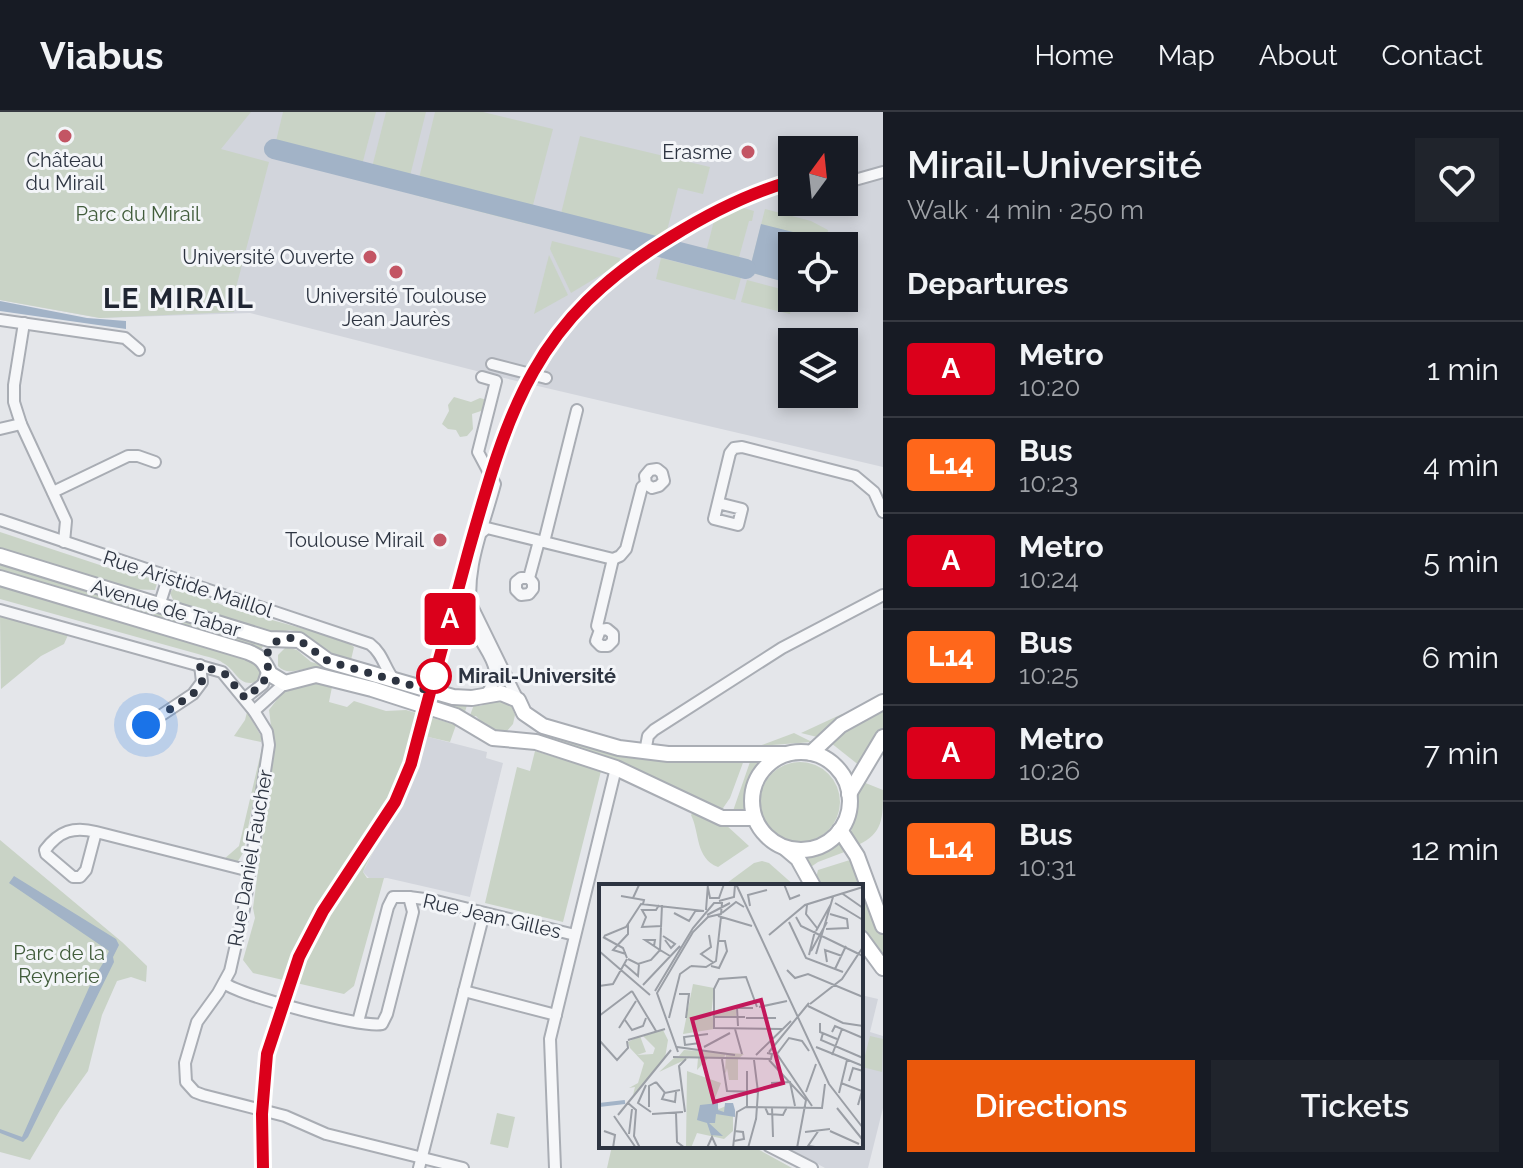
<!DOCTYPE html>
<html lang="en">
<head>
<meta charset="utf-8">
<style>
	:root { --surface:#171b24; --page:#20242c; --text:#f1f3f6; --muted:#9ea1a6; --line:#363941; --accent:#ea580c }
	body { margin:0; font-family:Raleway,sans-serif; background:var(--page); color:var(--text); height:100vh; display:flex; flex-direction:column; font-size:30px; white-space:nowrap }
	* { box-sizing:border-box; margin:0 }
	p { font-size:26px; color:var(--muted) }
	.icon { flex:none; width:44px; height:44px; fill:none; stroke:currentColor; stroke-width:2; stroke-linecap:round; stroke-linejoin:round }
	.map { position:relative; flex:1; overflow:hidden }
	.details { display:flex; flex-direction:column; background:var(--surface); width:640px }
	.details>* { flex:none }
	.badge { padding:0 16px; border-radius:6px; font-size:28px; line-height:52px }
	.needle { width:52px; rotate:15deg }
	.buttons { position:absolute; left:778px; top:24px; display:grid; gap:16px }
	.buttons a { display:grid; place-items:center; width:80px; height:80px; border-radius:0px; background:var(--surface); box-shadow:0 4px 12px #0003; font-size:40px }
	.you { position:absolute; width:40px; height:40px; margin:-20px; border:6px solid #fff; border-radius:50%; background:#1a73e8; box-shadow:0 0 0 12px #1a73e833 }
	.map>.badge { position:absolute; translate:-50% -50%; box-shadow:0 0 0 4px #fff }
	h2 { padding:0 24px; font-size:30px; line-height:72px }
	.round { display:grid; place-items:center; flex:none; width:84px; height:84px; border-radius:0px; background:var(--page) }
	.overview { display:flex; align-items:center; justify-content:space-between; height:136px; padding:0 24px }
	h1 { font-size:38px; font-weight:600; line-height:60px }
	.cta { display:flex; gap:16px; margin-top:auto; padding:16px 24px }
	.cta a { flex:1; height:92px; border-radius:0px; background:var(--accent); color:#fff; font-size:32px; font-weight:600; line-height:92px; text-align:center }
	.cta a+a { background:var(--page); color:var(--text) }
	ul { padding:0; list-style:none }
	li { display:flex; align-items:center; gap:24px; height:96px; padding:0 24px; border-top:2px solid var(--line) }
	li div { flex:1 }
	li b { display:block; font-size:30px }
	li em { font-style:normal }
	li .badge { min-width:88px; font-weight:700; text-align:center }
	header { display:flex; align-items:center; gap:48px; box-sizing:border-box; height:112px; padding:0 40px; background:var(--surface); border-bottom:2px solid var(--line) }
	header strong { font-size:38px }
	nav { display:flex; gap:44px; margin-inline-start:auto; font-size:28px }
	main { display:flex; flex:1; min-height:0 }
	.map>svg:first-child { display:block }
	.built { fill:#d2d5dc; fill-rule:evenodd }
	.green { fill:#c9d3c6 }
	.water { fill:#a2b3c7 }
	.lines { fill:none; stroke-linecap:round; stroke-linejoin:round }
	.river { stroke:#a2b3c7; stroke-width:20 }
	.street-casing { stroke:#a9adb4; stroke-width:14 }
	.secondary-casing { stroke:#a9adb4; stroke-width:18 }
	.street { stroke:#f6f7f9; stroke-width:10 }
	.secondary { stroke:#fff; stroke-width:14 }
	.line-casing { stroke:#fff; stroke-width:18 }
	.line { stroke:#db001b; stroke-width:12 }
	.walk { stroke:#2d3441; stroke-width:8; stroke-dasharray:0 14.4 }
	.poi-dot { fill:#c35564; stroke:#f3f5f8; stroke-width:3 }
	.stop-dot { fill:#fff; stroke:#db001b; stroke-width:4 }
	.labels { text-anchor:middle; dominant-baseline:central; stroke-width:6; stroke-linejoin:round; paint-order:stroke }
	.poi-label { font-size:20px; fill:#2d3441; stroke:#f3f5f8; text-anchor:end }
	.park-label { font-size:20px; fill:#415c3b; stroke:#f3f5f8 }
	.street-label { font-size:20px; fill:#2d3441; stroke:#f3f5f8 }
	.stop-label { font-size:20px; font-weight:bold; fill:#2d3441; stroke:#f3f5f8; text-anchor:start }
	.district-label { font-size:28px; font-weight:bold; letter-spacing:2px; fill:#1f2532; stroke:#f3f5f8 }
	.inset-river { fill:none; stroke:#a2b3c7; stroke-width:4 }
	.inset-road { fill:none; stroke:#9b9fa6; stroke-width:2 }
	.view { fill:#c2185b; fill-opacity:0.15; stroke:#c2185b; stroke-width:4 }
	.inset-edge { fill:none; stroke:#2d3441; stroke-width:4 }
</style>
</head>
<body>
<header>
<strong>Viabus</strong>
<nav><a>Home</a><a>Map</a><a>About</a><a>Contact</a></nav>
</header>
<main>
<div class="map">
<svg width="883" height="1056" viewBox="0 0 883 1056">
	<rect width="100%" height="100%" fill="#e4e6ea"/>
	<g class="built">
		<path d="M0 0H883V355L500 265 250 201 100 206 0 188ZM792 38H844V90H792ZM792 134H844V186H792ZM792 230H844V282H792Z"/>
		<path d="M421 623 487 640 486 646 503 651 470 785 387 766 370 767 363 760 408 671Z"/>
		<path d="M861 883 878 887 870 920 883 924V996L868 1056H825L785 1034H861Z"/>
	</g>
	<g class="green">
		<path d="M0 0H251L221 37 269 50 237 172 234 200 100 206 0 188Z"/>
		<path d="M283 0H376L358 68 272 46Z"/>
		<path d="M386 0H426L406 80 368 71Z"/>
		<path d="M435 0H483L553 17 528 112 415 83Z"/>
		<path d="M580 24 710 55 703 82 678 76 662 138 648 135 640 140 557 118Z"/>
		<path d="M719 89 754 99 752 109H749L738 149 706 140Z"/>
		<path d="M765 97 811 109 828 118 826 134H792V172L749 160Z"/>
		<path d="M552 129 620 146 619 152 571 181 550 137Z"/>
		<path d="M549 143 568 183 534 202Z"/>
		<path d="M661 146 741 166 735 188 656 167Z"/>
		<path d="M747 168 792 180V186H794L790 202 741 190Z"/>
		<path d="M454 285 471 290 480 286 487 288 484 298 472 302 473 317 467 324 460 325 456 318 448 317 442 312 449 299 448 293Z"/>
		<path d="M0 420 112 457 158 468 155 478 127 477 0 436Z"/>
		<path d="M0 448 264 532 260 540 0 460Z"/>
		<path d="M0 474 249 545 263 559 260 569C238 577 238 559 223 551 217 546 206 545 198 542L0 487Z"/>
		<path d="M174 476H184L229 496 344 528 354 535 351 548 332 544 300 520 290 518 271 522 175 492 170 481Z"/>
		<path d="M0 504 68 523 64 532 41 544 1 577Z"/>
		<path d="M286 535 297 538 311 550 468 590 464 603 315 556C301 555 288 565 278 554V543Z"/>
		<path d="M316 570 332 575 329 590 347 595 354 589 386 599 406 598 456 613 450 630 420 623 408 671 365 755 363 760 367 766H384L354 874 344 882 253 861 243 848 255 806 253 796 274 638 269 598 282 581Z"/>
		<path d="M498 588 511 593 515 603 513 612 507 619H490L476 604 469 606 475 590 480 594Z"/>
		<path d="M883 597V616L860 654 831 631 844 617Z"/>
		<path d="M247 600 261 624V630L234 624 245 608Z"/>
		<path d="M852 601 833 611 821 626 801 621 842 602Z"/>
		<path d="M542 617C579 630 617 644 656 648 685 651 715 647 744 648L730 686 721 699 539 627Z"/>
		<path d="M794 621 812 630 759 634Z"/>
		<path d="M262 636H264L243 741 238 749 223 748 239 734Z"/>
		<path d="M535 639 601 659 563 810 485 791 517 655 530 659Z"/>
		<path d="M751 647 762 648V650C751 666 743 679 747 700L733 699Z"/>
		<circle cx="800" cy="690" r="40"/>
		<path d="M863 670 883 678C883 707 883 721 858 733L850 723 857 697 856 679Z"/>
		<path d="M694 699 726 713 749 734 718 755C695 746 700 721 691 703Z"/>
		<path d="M0 728 122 830 147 854 146 870 131 865 117 869 102 903 88 959 60 998 30 1048 0 1040Z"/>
		<path d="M838 732H842L847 739 818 750 808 757 806 748 808 745 824 741Z"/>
		<path d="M853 747 883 823V853L861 823V774H819L816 766 818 758Z"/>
		<path d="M762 749 769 751 795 774H733L727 771 754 751Z"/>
		<path d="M870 924 883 927 882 960 862 955Z"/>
		<path d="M497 1001 515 1005 508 1036 490 1032Z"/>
		<path d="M612 1034H752L792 1056H607Z"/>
	</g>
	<g class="water">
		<path d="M761 112 813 125 811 134H792V172L749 160Z"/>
		<path d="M0 189 87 206 126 209V217L0 199Z"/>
		<path d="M14 764 116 827 119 833 113 845 114 850 28 1025 23 1030 0 1021V1017L22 1025 92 869 105 848 109 839 9 771Z"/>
	</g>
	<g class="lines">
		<path class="river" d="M274 37 746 157"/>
		<defs>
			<g id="street">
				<path d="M844 71 883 60"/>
				<path d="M0 208 125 226 139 238"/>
				<path d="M24 211 14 273V290L21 312 66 409 64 430"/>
				<path d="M492 252 546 266"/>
				<path d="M482 265 496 269 478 340 495 372C483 417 464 458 472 506 476 536 513 555 484 584"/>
				<path d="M0 317 21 312"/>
				<path d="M53 380 128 344H138L155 350"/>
				<path d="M718 391 742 397 738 413 714 407 730 341 734 336 742 335 855 364 874 380 883 400"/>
				<path d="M0 408 370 532C383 542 384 555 394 568"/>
				<path d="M482 420 487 416 613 447 620 444 626 437 642 375 646 372 645 364 650 358 657 357 662 361 664 369 659 374 652 376 646 372"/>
				<path d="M544 430 577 298"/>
				<path d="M529 466H521L516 470V478L521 483 529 482 533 477V471L529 466 539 429"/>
				<path d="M159 494 168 466"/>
				<path d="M473 496 518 588"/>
				<path d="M0 498 222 560 254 599 267 620 269 633 244 797 230 859 218 881 197 910 185 951 186 970 195 980 203 983 285 1004 326 1022 463 1056"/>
				<path d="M600 518 607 517 613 522V529L608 534H601L596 529 600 518 597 514 613 447"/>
				<path d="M245 586 263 572 268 557"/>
				<path d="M254 599 285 571"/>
				<path d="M139 618 193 582 202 570 200 553"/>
				<path d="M645 640 648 624 654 618 782 536 883 483"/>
				<path d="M96 720 86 758 80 765H73L46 742 45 738C59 719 74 714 96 720L250 759"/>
				<path d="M409 785 432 788 575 823"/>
				<path d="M224 871C242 884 361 916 382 912L387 902 413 800 409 785H393L388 795 358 910"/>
				<path d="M464 879 556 903"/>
				<path d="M769 1034 812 1056"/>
				<path d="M419 1056 484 801"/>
				<path d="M555 1056 550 927 616 656"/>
			</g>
			<g id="secondary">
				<path d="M0 444 269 527 299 528 328 549 453 585 472 586 501 581 518 588 524 601 543 614 619 636 668 642H784"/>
				<path d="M0 466 248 540C261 545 264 549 270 562L285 571 316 563 372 577 456 604 493 626 536 630 616 656 722 706H754"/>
				<circle cx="801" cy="689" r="49"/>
				<path d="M811 641 841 613 883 590"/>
				<path d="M849 682 883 625"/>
				<path d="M840 718 857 744 883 814"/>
				<path d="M785 736 798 747 813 774"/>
				<path d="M861 826 883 856"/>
			</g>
		</defs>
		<use href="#street" class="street-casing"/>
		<use href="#secondary" class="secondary-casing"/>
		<use href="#street" class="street"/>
		<use href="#secondary" class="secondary"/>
	</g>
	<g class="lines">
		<defs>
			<path id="line" d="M263 1056 262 1002 267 942 299 845 323 799 395 690 411 652C429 582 449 512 468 441 509 295 534 208 671 125 708 102 749 81 792 69"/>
		</defs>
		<use href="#line" class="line-casing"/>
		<use href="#line" class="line"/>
		<path class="walk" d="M146 613 193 582 202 570 200 553 225 562 245 586 263 572 268 557 267 542 271 534 277 529 291 526 299 528 328 549 434 580V564"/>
	</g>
	<g class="poi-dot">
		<circle cx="65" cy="24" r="8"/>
		<circle cx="748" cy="40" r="8"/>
		<circle cx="370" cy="145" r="8"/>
		<circle cx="396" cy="160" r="8"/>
		<circle cx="440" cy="428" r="8"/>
	</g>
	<circle class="stop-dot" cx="434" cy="564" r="16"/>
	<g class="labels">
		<g class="poi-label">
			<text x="732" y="40">Erasme</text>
			<text x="65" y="48" text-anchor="middle">Château<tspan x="65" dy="23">du Mirail</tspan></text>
			<text x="354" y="145">Université Ouverte</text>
			<text x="396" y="184" text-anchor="middle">Université Toulouse<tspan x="396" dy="23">Jean Jaurès</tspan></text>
			<text x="424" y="428">Toulouse Mirail</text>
		</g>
		<g class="park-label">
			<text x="138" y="102">Parc du Mirail</text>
			<text x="59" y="841">Parc de la<tspan x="59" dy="23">Reynerie</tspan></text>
		</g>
		<g class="street-label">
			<text transform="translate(188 472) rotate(18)">Rue Aristide Maillol</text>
			<text transform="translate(166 496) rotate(17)">Avenue de Tabar</text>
			<text transform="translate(250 746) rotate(-80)">Rue Daniel Faucher</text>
			<text transform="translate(492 804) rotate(13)">Rue Jean Gilles</text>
		</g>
		<g class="stop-label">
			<text x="458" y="564">Mirail-Université</text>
		</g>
		<g class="district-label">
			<text x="179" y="186">LE MIRAIL</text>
		</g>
	</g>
	<g transform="translate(599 772)">
		<rect width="264" height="264" fill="#e4e6ea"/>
		<path d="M94 100 115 104 112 133 120 125 137 124V132L115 133V145L84 150ZM64 146 69 156 66 174 34 211 36 203 30 204 39 199 45 179 31 164 29 158 41 152 47 168 38 171 54 170 56 164 44 152ZM85 166 145 170 139 175V196H130L128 184 127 188 126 189 127 169 125 174 100 173 109 174 98 186 99 174 92 173 60 188 75 174 89 172H80ZM88 187 122 199 114 219 120 225 134 219V247L125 255 98 249 92 264H87Z" fill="#c9d3c6"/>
		<path d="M119 219V226L125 228 126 219H134L136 226V233L117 230 116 239H110L124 252 112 251 108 239 98 236 101 221Z" fill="#a2b3c7"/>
		<path class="inset-river" d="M0 221 26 218"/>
		<path class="inset-road" d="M137 0 230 200 264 244M185 0 191 15 201 11M109 4 111 14H120L125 0M244 10 264 24M22 12 45 16 44 20M34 14 40 1H60M120 17 135 13 136 1M236 19 264 36M60 21 57 26H43L47 33 43 43 63 42M208 21 207 30 218 44M151 22 149 11 168 6M107 26 109 0M75 29 90 37 97 26M123 29 137 18 145 23M108 31 131 19M119 32 153 42M197 33 202 42 264 72M190 38 207 74 244 88M227 45 249 44 248 35 231 30M217 47 232 20M110 51 112 63 102 70 115 79M170 51 206 21 264 3M5 52 27 43 42 20 105 27M64 52 76 60 72 64 66 56M4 53 24 64 28 74M55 62 56 56H46L61 66 63 21M0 67 51 111M212 67 228 38M27 70 14 66 29 50V40M217 70 234 13M210 71 216 47M29 75 39 80 52 76 61 66 71 72M228 78 226 66 243 72M25 80 39 92 40 80M92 82 107 83 117 77 122 33M112 82 120 84 128 67 126 57H120M236 85 247 62M188 86 196 94 209 90 264 113M44 101 81 62M0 102 14 100 28 75M33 107 57 147M56 107 94 44 115 19H123L122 30 109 33 94 48 58 109 79 168M80 110H90L87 134M211 120 243 95 264 63M209 122 244 139 264 142M158 123 147 93 120 95 115 105V144L183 145M160 123 188 117M0 132 33 107M115 133H146M70 134 81 90 92 82M147 134H177M26 136 33 146 44 142 47 134M221 139V148L238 155M139 142 138 124H154M20 144 37 117M136 145 143 170M233 148 236 142 264 154M224 149 222 156 264 174M0 156 18 176 29 164 28 157M29 156 66 145M101 159 86 161 85 153 109 150M78 163 136 171M105 163 131 149M217 163 264 182M210 167 203 157 190 154 178 170 213 222M170 168 210 119M157 171 192 137M233 171 243 145M74 173 172 175 173 170 168 169M123 175 128 207 159 208 157 236M155 176 159 208M170 176 207 216 198 264M148 187V223M250 197 254 184 264 187M57 198 66 209 81 206M172 199 191 198 196 222M242 199 263 207 259 221M47 201 39 219 52 228M66 208 63 215 76 218 77 208M207 208 217 180M240 209 248 176M29 219 37 226 35 252 41 264M50 223V202L57 198M166 223 169 230 184 231 188 223M173 223 174 253M238 224 263 255M86 228 80 182 87 175M77 229 78 258 86 264M53 230 84 228M19 231 72 166M15 232 37 264M220 246 209 262 223 264M5 247 16 251 14 264M231 247 260 260M206 248 231 245M30 250 33 225M135 257 145 255 144 248 135 247M108 264 113 253 118 264M134 264 138 228 147 223 223 224 226 200M149 264 157 235"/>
		<path class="view" d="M162 116 184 199 115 218 93 135Z"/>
		<rect width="264" height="264" class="inset-edge"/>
	</g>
</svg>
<div class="buttons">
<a><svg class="needle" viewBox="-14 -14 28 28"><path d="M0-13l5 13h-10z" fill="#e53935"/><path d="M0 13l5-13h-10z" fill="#9ea1a6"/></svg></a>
<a><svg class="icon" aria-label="locate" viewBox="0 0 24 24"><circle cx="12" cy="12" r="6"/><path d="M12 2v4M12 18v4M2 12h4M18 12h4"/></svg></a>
<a><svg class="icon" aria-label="layers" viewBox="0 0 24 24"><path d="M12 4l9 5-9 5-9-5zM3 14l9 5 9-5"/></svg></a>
</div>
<div class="you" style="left:146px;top:613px"></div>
<b class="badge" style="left:450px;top:507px;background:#db001b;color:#fff">A</b>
</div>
<section class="details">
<div class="overview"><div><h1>Mirail-Université</h1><p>Walk · 4 min · 250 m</p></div><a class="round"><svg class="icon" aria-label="heart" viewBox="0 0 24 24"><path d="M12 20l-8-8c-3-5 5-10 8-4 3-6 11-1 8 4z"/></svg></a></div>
<h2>Departures</h2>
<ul>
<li><span class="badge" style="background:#db001b;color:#fff">A</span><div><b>Metro</b><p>10:20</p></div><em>1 min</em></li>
<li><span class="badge" style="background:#ff671b;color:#fff">L14</span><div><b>Bus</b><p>10:23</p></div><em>4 min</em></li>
<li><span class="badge" style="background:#db001b;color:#fff">A</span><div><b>Metro</b><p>10:24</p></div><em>5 min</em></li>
<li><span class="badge" style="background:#ff671b;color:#fff">L14</span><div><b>Bus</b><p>10:25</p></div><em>6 min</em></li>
<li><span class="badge" style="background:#db001b;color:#fff">A</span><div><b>Metro</b><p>10:26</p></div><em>7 min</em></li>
<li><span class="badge" style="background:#ff671b;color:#fff">L14</span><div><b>Bus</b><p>10:31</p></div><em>12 min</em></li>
</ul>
<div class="cta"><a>Directions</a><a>Tickets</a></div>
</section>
</main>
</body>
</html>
